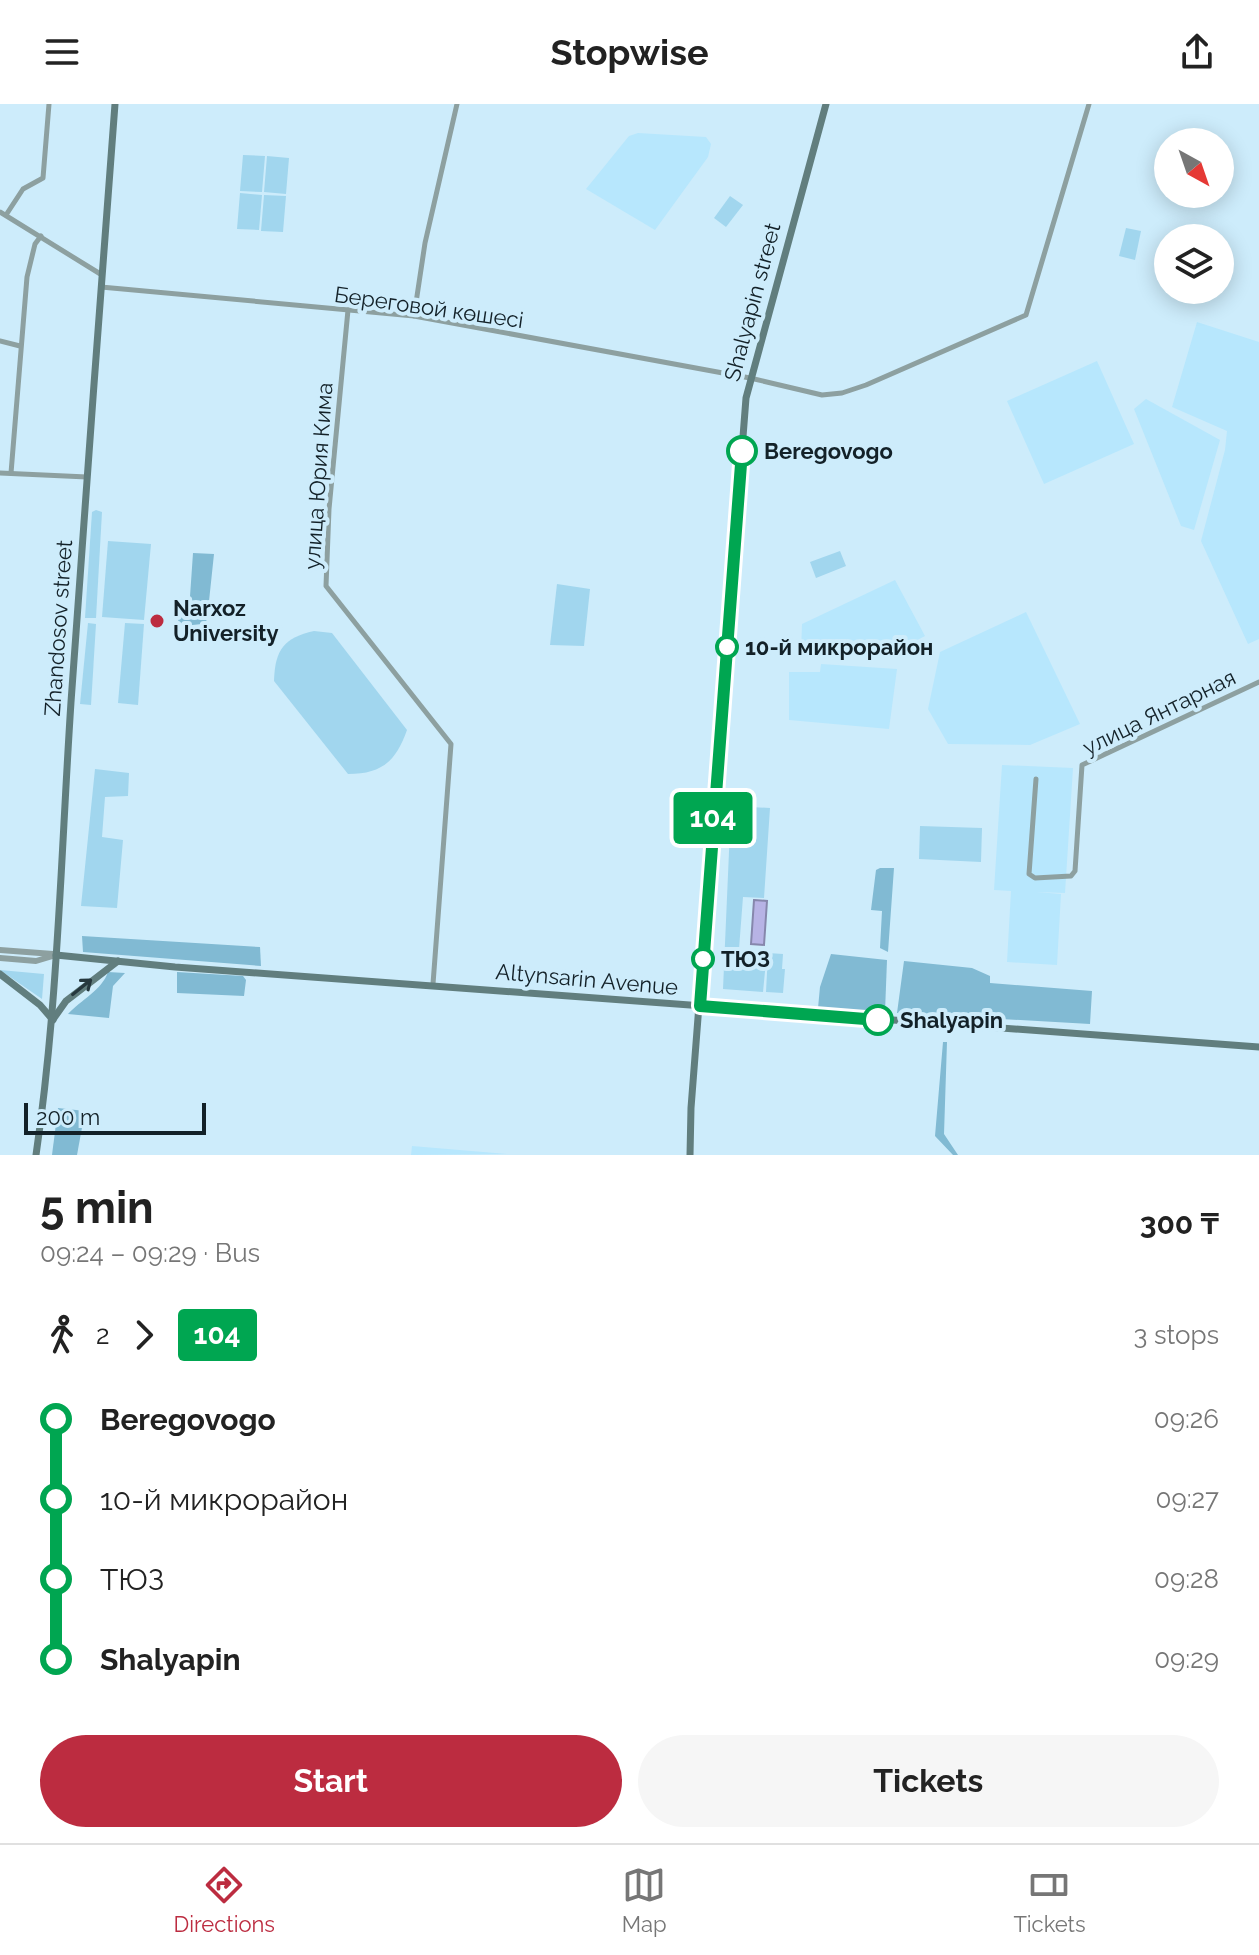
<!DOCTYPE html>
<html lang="en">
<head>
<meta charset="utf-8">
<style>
	:root { --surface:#fff; --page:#f6f6f6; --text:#222; --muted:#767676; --line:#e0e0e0; --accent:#bc2c40 }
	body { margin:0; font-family:Raleway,sans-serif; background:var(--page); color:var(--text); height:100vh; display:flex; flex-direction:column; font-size:30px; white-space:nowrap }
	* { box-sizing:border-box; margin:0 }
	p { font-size:26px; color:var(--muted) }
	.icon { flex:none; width:44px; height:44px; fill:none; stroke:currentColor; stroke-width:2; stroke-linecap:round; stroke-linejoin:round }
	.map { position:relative; height:1051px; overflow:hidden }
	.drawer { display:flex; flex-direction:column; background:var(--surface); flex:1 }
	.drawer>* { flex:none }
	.badge { padding:0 16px; border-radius:6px; font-size:28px; line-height:52px }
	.needle { width:52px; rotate:140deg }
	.controls { position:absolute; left:1154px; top:24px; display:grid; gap:16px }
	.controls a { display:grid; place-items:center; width:80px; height:80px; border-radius:50%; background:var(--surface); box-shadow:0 4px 20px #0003; font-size:40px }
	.scale { position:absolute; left:24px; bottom:20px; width:182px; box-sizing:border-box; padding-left:8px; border:4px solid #132128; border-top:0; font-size:22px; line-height:28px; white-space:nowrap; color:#132128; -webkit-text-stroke:6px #cdecfb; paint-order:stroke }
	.map>.badge { position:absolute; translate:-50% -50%; box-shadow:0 0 0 4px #fff }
	.legs { display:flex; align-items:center; gap:12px; height:88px; padding:0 40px; font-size:26px }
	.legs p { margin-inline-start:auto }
	.summary { display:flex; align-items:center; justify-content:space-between; height:136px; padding:0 40px }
	h1 { font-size:44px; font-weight:700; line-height:60px }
	.cta { display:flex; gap:16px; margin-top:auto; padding:16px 40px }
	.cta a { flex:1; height:92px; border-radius:48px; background:var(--accent); color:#fff; font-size:32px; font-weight:700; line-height:92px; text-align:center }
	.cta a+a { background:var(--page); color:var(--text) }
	ul { padding:0 40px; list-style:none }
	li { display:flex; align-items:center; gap:28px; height:80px; font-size:30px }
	li i { display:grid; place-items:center; width:12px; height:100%; margin:0 10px; background:currentColor }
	li i::after { content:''; width:20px; height:20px; margin:-10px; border:6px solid; border-radius:50%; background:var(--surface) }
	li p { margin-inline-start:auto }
	li:first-child i { background:linear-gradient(#0000 50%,currentColor 0) }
	li:last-child i { background:linear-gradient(currentColor 50%,#0000 0) }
	header { display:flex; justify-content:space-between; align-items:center; height:104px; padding:0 40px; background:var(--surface); font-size:36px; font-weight:700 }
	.menu { display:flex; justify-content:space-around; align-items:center; height:112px; border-top:2px solid var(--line); background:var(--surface); font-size:22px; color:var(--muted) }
	.menu a { display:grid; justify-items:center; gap:4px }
	.menu .current { color:var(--accent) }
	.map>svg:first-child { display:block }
	.built { fill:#b7e7fd }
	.green { fill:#a1d6ee }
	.forest { fill:#81bad3 }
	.water { fill:#b7b3e5; stroke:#8687ac; stroke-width:2 }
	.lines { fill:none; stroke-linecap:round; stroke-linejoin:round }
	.minor { stroke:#8da0a0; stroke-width:5 }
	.tertiary { stroke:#8da0a0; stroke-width:6 }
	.secondary { stroke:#617e7e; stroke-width:7 }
	.oneway { stroke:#26383e }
	.line-1-casing { stroke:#fff; stroke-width:18 }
	.line-1 { stroke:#00a651; stroke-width:12 }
	.stop-1-dot { fill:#fff; stroke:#00a651; stroke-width:4 }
	.poi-dot { fill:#bc2c40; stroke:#cdecfb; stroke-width:3 }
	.labels { text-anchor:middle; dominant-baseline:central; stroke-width:8; stroke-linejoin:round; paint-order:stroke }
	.street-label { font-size:22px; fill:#132128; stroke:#cdecfb }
	.stop-label { font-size:22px; font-weight:bold; fill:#132128; stroke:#cdecfb; text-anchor:start }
	.poi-label { font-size:22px; font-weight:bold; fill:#132128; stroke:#cdecfb; text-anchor:start }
</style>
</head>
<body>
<header><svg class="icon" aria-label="menu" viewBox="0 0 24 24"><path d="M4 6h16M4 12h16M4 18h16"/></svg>Stopwise<svg class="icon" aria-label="share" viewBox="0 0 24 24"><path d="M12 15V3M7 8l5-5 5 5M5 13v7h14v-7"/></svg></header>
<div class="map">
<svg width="1259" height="1051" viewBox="0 0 1259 1051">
	<rect width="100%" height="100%" fill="#cdecfb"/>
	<g class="built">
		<path d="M638 29 706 33 711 40 708 53 655 126 586 85 629 32Z"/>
		<path d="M1197 218 1259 238V535L1248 540 1201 437 1225 346 1227 327 1172 303Z"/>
		<path d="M1097 257 1134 340 1044 380 1007 297Z"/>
		<path d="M1146 295 1220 336 1194 426 1181 422 1134 305Z"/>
		<path d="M895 476 925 532 889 551 801 549 802 520Z"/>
		<path d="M1026 508 1080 620 1030 641 948 640 928 605 940 548Z"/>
		<path d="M821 560 897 565 889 625 789 616V568H820Z"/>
		<path d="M1002 661 1073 664 1065 789 1036 788 1061 790 1057 861 1007 858 1011 787 994 786Z"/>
		<path d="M412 1042 507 1050 411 1051Z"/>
	</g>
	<g class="green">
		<path d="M243 51 265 52 262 88 240 87Z"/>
		<path d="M267 52 289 54 286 90 264 88Z"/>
		<path d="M240 89 262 91 259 126 237 125Z"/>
		<path d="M264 91 286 92 283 128 261 127Z"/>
		<path d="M730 92 743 101 726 123 714 114Z"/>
		<path d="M1126 124 1141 127 1135 156 1119 152Z"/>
		<path d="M96 406 102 408 96 514H85L92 408Z"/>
		<path d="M108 437 151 440 144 516 102 513Z"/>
		<path d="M840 447 846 462 816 474 810 458Z"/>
		<path d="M557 480 590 485 584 542 550 541Z"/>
		<path d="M88 519 96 520 91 601 80 600Z"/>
		<path d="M125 519 144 520 138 601 118 599Z"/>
		<path d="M314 527 332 529 407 626C396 657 382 670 348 670L274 577C275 545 284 534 314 527Z"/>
		<path d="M95 665 129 669 128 692 105 693 102 733 123 736 117 804 81 802Z"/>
		<path d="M731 702 770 704 764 794 743 793 739 845 767 847 763 888 723 885Z"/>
		<path d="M920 722 982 724 981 758 919 755Z"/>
		<path d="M768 849 783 850 782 865H785L783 889 766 888Z"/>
		<path d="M0 866 44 870 42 895Z"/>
	</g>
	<g class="forest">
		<path d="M193 449 214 450 207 516 202 520 183 522 177 515 189 507Z"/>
		<path d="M880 764H894L888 848 880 844 882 807 871 806 876 766Z"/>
		<path d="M82 832 260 843 261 862 83 848Z"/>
		<path d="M831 850 887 856 885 908 818 904 820 883Z"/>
		<path d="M904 857 972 864 990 872V879L1092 887 1090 920 897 909Z"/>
		<path d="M108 868 125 869 113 882 109 914 68 910C81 896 102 886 108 868Z"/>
		<path d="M177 868 243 872 246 876 244 892 177 889Z"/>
		<path d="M943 938H947L944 1030 958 1051H953L935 1032Z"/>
		<path d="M58 1004 85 1007 77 1051H52Z"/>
	</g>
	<path class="water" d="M754 796 767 797 764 841 751 840Z"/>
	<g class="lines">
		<g class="minor">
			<path d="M0 108 102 171"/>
			<path d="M6 111 23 85 43 74 49 0"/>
			<path d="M101 183 414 212 750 274 822 291 842 289 866 281 1026 211 1089 0"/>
			<path d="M348 206 329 405 326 482 451 640 433 880"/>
			<path d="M414 212 425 139 457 0"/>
			<path d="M0 237 20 242"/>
			<path d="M0 369 87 373"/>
			<path d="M11 369 27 173 35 140 41 132"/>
			<path d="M1036 675 1029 770 1035 774 1071 772 1075 767 1082 661 1259 578"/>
		</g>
		<g class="tertiary">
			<path d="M0 846 53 850"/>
			<path d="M0 854 36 857 56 851"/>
		</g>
		<g class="secondary">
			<path d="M56 851 175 863 1259 943"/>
			<path d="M0 870 40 901 53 916"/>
			<path d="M54 914 66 897 118 857"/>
			<path d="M36 1051C58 901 61 749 71 598 85 399 100 199 115 0"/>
			<path d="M690 1051 691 1004 746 294 826 0"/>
		</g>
	</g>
	<defs><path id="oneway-shaft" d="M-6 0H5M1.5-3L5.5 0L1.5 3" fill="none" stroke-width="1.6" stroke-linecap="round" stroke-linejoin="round" transform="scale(2)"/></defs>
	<use class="oneway" href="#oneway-shaft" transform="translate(82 883) rotate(-39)"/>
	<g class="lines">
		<defs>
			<path id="line-1" d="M742 347 700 902 878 916"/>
		</defs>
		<use href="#line-1" class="line-1-casing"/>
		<use href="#line-1" class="line-1"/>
	</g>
	<g class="stop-1-dot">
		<circle cx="742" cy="347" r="14"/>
		<circle cx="727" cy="543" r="10"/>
		<circle cx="703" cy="855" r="10"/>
		<circle cx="878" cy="916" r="14"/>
	</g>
	<circle class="poi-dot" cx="157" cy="517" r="8"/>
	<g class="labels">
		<g class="street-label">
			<text transform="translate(752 198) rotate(-75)">Shalyapin street</text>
			<text transform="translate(429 203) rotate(8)">Береговой көшесі</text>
			<text transform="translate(318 372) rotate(-86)">улица Юрия Кима</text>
			<text transform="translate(58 524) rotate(-86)">Zhandosov street</text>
			<text transform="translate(1159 608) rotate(-26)">улица Янтарная</text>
			<text transform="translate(587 875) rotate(5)">Altynsarin Avenue</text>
		</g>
		<g class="stop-label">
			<text x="764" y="347">Beregovogo</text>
			<text x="745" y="543">10-й микрорайон</text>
			<text x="721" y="855">ТЮЗ</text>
			<text x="900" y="916">Shalyapin</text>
		</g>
		<g class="poi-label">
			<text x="173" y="504">Narxoz<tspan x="173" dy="25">University</tspan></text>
		</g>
	</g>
</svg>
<div class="controls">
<a><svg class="needle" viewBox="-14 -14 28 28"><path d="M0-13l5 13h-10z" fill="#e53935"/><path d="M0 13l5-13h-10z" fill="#767676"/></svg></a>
<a><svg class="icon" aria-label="layers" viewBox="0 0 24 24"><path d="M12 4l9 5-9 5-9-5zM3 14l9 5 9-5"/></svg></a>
</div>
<div class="scale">200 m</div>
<b class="badge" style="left:713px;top:714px;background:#00a651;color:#fff">104</b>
</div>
<section class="drawer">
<div class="summary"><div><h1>5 min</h1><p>09:24 – 09:29 · Bus</p></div><b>300 ₸</b></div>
<div class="legs"><svg class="icon" aria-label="walk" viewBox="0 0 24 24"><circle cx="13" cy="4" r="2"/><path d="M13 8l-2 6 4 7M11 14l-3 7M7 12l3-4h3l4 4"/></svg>2<svg class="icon" aria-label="forward" viewBox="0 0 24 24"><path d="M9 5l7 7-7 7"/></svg><b class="badge" style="background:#00a651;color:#fff">104</b><p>3 stops</p></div>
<ul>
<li><i style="color:#00a651"></i><b>Beregovogo</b><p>09:26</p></li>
<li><i style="color:#00a651"></i><span>10-й микрорайон</span><p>09:27</p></li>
<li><i style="color:#00a651"></i><span>ТЮЗ</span><p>09:28</p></li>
<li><i style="color:#00a651"></i><b>Shalyapin</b><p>09:29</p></li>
</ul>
<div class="cta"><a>Start</a><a>Tickets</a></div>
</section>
<nav class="menu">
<a class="current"><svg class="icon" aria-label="directions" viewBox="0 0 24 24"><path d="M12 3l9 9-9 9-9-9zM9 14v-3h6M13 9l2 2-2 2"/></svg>Directions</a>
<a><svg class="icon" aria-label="map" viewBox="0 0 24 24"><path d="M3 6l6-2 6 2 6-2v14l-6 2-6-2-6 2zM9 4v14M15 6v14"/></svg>Map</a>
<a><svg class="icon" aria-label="tickets" viewBox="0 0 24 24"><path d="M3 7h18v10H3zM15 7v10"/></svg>Tickets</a>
</nav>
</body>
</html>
